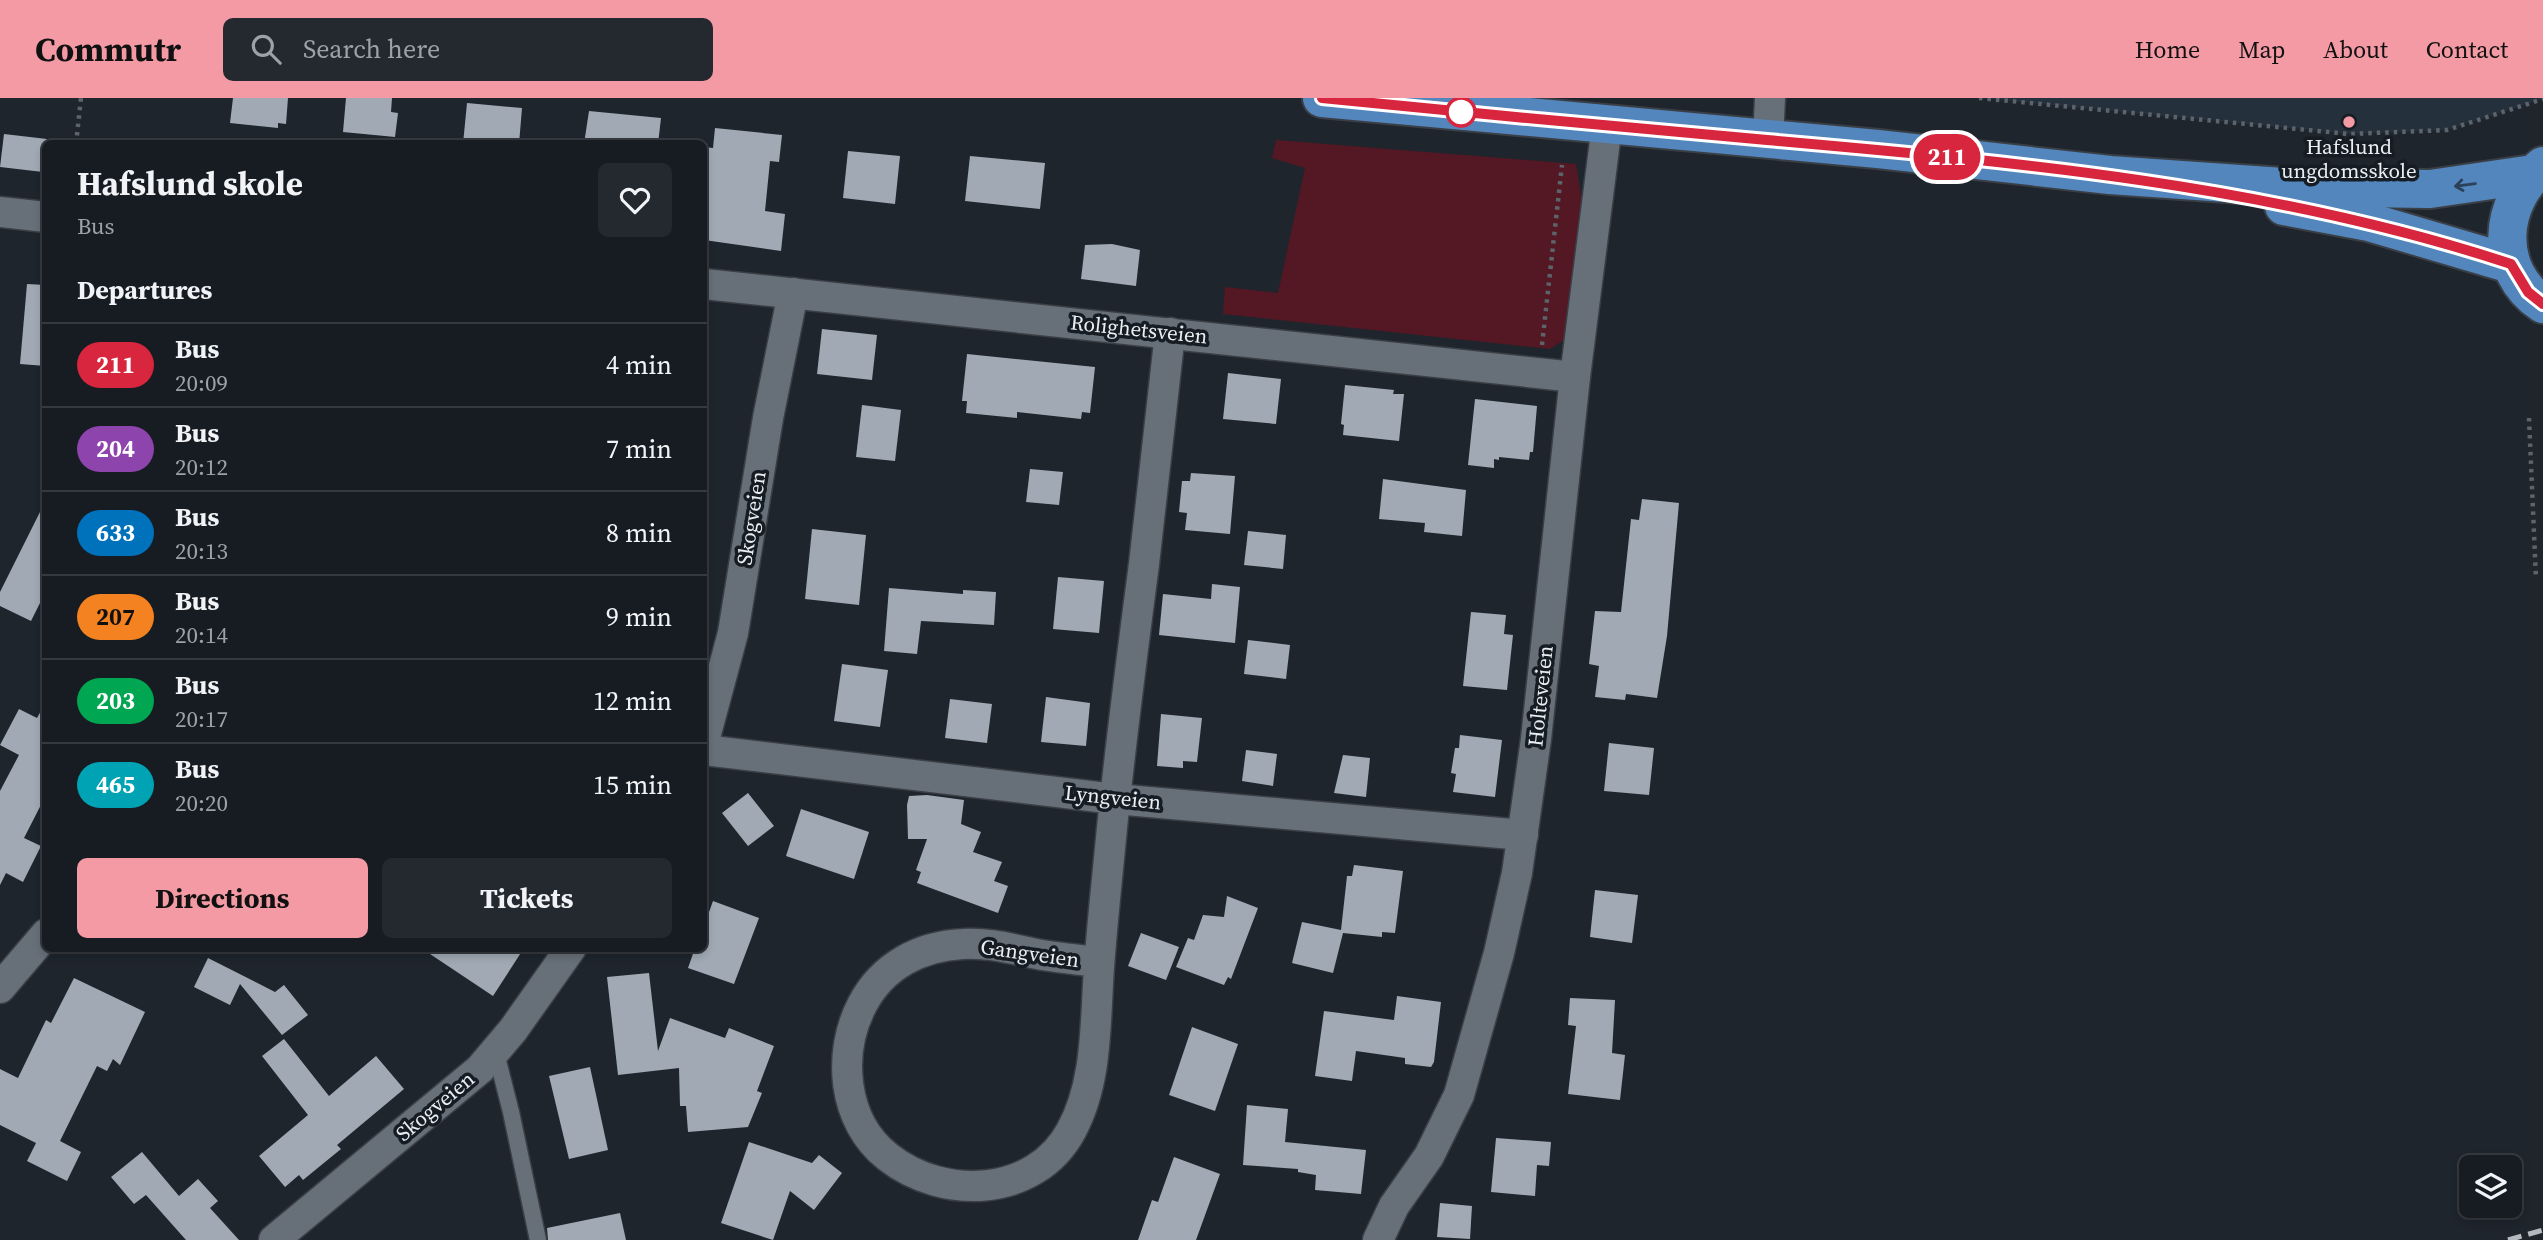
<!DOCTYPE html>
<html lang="en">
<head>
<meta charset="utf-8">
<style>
	:root { --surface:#171c22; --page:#24292f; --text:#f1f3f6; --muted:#9ea1a5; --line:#363a40; --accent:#f49aa4 }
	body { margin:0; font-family:"Source Serif 4",serif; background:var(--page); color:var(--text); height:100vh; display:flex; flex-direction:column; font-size:26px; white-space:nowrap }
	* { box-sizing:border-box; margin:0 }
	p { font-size:23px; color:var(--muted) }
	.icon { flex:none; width:38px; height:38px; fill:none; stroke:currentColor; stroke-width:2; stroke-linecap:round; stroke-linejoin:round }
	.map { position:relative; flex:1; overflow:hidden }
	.drawer { position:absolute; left:42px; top:42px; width:665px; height:812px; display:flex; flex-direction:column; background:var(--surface); border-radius:10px; box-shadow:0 4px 10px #0003,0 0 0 2px var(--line) }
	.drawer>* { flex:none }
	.badge { padding:0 14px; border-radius:23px; font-size:24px; line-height:46px }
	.buttons { position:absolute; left:2459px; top:1057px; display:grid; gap:14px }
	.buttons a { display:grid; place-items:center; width:63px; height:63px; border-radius:10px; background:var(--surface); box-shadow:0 4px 10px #0003,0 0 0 2px var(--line); font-size:35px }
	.map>.badge { position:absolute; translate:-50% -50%; box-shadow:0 0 0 4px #fff }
	h2 { padding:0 35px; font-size:26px; line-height:63px }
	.round { display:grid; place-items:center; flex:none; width:74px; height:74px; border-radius:10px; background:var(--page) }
	.summary { display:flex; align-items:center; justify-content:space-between; height:119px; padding:0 35px }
	h1 { font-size:33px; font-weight:700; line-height:52px }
	.cta { display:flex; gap:14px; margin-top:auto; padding:14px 35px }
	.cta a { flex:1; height:80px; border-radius:10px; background:var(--accent); color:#111; font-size:28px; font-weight:700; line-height:80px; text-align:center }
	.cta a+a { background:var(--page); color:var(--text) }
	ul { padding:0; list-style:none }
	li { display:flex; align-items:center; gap:21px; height:84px; padding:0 35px; border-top:2px solid var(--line) }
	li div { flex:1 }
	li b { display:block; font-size:26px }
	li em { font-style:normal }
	li .badge { min-width:77px; font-weight:700; text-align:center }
	header { display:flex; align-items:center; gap:42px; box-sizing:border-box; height:98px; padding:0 35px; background:var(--accent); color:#111 }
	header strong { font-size:33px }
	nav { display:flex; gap:38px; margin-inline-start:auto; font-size:24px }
	.search { width:490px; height:63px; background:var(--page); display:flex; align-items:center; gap:18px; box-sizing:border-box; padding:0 24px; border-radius:10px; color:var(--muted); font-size:26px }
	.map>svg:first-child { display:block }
	.built { fill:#25303d }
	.green { fill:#531823 }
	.building { fill:#a1aab4 }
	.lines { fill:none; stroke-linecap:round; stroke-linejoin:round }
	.service-casing { stroke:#3a3f46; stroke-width:19 }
	.minor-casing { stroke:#3a3f46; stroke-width:33 }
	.trunk-casing { stroke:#3a3f46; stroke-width:42 }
	.path { stroke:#5d636a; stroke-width:4.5; stroke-dasharray:3.5 5; stroke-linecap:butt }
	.service { stroke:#676f78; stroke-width:16 }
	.minor { stroke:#676f78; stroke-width:30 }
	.trunk { stroke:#5386bd; stroke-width:38 }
	.rail { stroke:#b3b9be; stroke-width:5; stroke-dasharray:14 7; stroke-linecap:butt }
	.oneway { stroke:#2b4159 }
	.line-casing { stroke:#fff; stroke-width:16 }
	.line { stroke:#d7263d; stroke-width:10 }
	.stop-dot { fill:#fff; stroke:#d7263d; stroke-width:3.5 }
	.poi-dot { fill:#f49aa4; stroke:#151c23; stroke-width:2.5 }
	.labels { text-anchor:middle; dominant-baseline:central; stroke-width:7; stroke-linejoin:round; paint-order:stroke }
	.poi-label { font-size:21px; fill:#e9eef3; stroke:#151c23 }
	.street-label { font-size:21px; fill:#e9eef3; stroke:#151c23 }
</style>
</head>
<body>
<header>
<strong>Commutr</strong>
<div class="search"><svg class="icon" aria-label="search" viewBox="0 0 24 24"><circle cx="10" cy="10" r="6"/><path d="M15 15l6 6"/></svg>Search here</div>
<nav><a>Home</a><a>Map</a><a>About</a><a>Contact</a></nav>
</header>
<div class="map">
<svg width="2543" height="1142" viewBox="0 0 2543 1142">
	<rect width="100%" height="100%" fill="#1f252d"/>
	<path class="built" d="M1979 0H2543V1L2447 32 2349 36Z"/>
	<path class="green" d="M1276 42 1576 66 1582 104 1574 212 1564 242 1550 251 1223 216 1225 189 1278 195 1305 70 1272 60Z"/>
	<g class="building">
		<path d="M233 0H288L286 26 278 25V30L230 25Z"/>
		<path d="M346 0H392L391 14 398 15 395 39 343 34Z"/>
		<path d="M467 5 522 10 519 46H463Z"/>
		<path d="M589 13 661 20 658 46H584Z"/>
		<path d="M715 30 782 37 779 64 770 63 765 113 785 116 781 153 704 142V49L713 50Z"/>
		<path d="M4 36 47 41 43 74 0 69Z"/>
		<path d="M848 53 900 58 895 106 843 100Z"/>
		<path d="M970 58 1045 65 1040 111 965 103Z"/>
		<path d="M1112 146 1140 152 1136 188 1081 181 1085 147Z"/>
		<path d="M27 186 46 187V268L20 266Z"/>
		<path d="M822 231 877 237 872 282 817 276Z"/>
		<path d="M967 256 1095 269 1090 315 1082 314 1081 321 1017 314V320L966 315 967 303H962Z"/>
		<path d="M1228 275 1281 281 1276 326 1223 321Z"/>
		<path d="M1345 287 1394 292 1393 296H1404L1399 343 1343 337 1344 327 1341 326Z"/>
		<path d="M1475 301 1537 308 1533 354H1530L1529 362 1499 359V362L1494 361V370L1468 367Z"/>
		<path d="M862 307 901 312 895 363 856 359Z"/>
		<path d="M1030 371 1063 374 1059 407 1026 404Z"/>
		<path d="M1191 375 1235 378 1230 436 1185 432 1187 415 1179 414 1182 383H1190Z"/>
		<path d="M1383 381 1466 392 1462 438 1424 434 1425 425 1379 421Z"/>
		<path d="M1642 401 1679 405 1667 538 1657 600 1626 596 1625 602 1595 599 1599 568 1589 566 1595 513 1621 514 1631 421 1639 422Z"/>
		<path d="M46 402V493L31 523 0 508V494Z"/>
		<path d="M812 431 866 437 859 507 805 501Z"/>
		<path d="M1248 433 1286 437 1283 471 1244 467Z"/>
		<path d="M1058 479 1104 483 1099 535 1053 531Z"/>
		<path d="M1212 486 1240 489 1235 545 1159 537 1163 496 1211 501Z"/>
		<path d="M889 490 963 496V492L996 494 994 527 921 523 917 556 884 553Z"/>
		<path d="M1471 514 1506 517 1504 536 1513 537 1507 592 1463 588Z"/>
		<path d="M1248 542 1290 547 1286 581 1244 576Z"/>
		<path d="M842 566 888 572 880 629 834 623Z"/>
		<path d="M1046 599 1090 605 1086 648 1041 644Z"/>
		<path d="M950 601 992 606 987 645 945 640Z"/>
		<path d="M46 604V697L24 740 41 748 23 784 6 775 0 787V693L19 657 0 647 19 611 37 620Z"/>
		<path d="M1161 616 1202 620 1197 664 1183 663V670L1157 668Z"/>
		<path d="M1460 637 1502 642 1495 699 1453 694 1456 676 1451 675 1455 650H1459Z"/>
		<path d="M1609 645 1654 650 1649 697 1604 693Z"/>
		<path d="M1246 652 1277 656 1273 688 1242 683Z"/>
		<path d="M1343 657 1370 660 1366 699 1334 695Z"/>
		<path d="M748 695 774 728 748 748 722 715Z"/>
		<path d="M927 697 964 702 961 726 981 734 973 754 1002 764 994 783 1008 788 998 815 917 785 921 774 916 772 927 741H908L907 707 909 698Z"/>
		<path d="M801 711 869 734 854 781 786 758Z"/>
		<path d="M1354 767 1403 773 1395 835 1382 834V839L1343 835 1333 875 1292 865 1302 824 1341 832 1347 778H1352Z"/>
		<path d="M1595 792 1638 797 1632 845 1590 839Z"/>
		<path d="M1227 798 1258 810 1231 881 1228 879 1224 887 1176 869 1188 840 1194 842 1203 817 1224 819Z"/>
		<path d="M713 803 759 820 734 886 688 870 695 850H704V828Z"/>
		<path d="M1141 835 1179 849 1166 882 1128 868Z"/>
		<path d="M421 850H524L493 898Z"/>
		<path d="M208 860 275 894 284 887 308 917 282 937 240 886 230 907 194 889Z"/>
		<path d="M649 875 658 953 670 920 725 940 729 930 774 948 757 993 762 995 748 1029 688 1034 686 1008H680L679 970 618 977 607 879Z"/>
		<path d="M74 880 145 914 120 967 113 961 107 973 97 968 60 1043 81 1054 67 1083 27 1063 36 1045 0 1027V971L18 980 46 922 51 925Z"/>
		<path d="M1397 898 1441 904 1434 964 1431 969 1405 966V960L1356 953 1352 983 1315 978 1324 913 1394 922Z"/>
		<path d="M1570 900 1615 902 1612 955 1625 957 1620 1002 1568 996 1576 928 1568 927Z"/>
		<path d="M1192 929 1238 946 1215 1013 1169 997Z"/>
		<path d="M284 941 329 998 376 958 404 991 337 1047 341 1051 303 1082 299 1077 285 1089 259 1058 308 1017 262 958Z"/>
		<path d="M590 969 608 1052 569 1061 549 978Z"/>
		<path d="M1247 1007 1288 1011 1285 1044 1366 1052 1361 1096 1315 1092 1316 1077 1298 1074V1071L1243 1067Z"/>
		<path d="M1496 1040 1551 1044 1549 1068 1537 1067 1535 1098 1491 1094Z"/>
		<path d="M749 1044 812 1065 819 1057 842 1075 814 1112 790 1093 773 1142 721 1125Z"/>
		<path d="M142 1054 179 1098 198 1081 218 1103 210 1110 239 1142H186L146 1097 134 1106 111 1079Z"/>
		<path d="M1174 1059 1220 1076 1196 1142H1138L1152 1102 1158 1104Z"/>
		<path d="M1440 1105 1472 1108 1470 1141 1437 1139Z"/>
		<path d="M620 1115 626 1142H548L547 1130Z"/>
	</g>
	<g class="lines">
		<defs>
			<path id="service" d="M496 955 511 1014 538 1142"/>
			<g id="minor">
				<path d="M1768 42 1770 0"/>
				<path d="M0 114 46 119"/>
				<path d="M704 186 1575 279"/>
				<path d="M704 643 733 535 768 320 793 195"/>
				<path d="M704 652 1115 701 1523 737"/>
				<path d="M1099 864C1080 862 1061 860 1042 857 1016 852 989 844 963 846 920 848 882 868 862 907 837 955 842 1023 888 1059 944 1103 1035 1099 1071 1033 1098 984 1095 924 1099 870 1102 826 1107 783 1111 740 1120 648 1132 557 1144 466 1153 389 1161 311 1170 235"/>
				<path d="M0 890 46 836"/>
				<path d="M274 1142 480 971 513 932 571 850"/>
				<path d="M1378 1142 1394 1108 1429 1058 1459 997 1499 855 1517 775 1536 641 1575 279 1607 27"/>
			</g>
			<g id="trunk">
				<path d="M1322 0 1878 51 2110 77 2283 89 2430 91 2533 76"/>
				<path d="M2543 68C2498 103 2493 173 2543 206"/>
				<path d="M2284 108 2369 124 2511 166"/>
			</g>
		</defs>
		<use href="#service" class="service-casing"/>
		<use href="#minor" class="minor-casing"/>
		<use href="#trunk" class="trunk-casing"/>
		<g class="path">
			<path d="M1979 0 2349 36 2447 32 2543 1"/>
			<path d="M76 46 81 0"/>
			<path d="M1542 247 1562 67"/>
			<path d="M2529 320 2536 481"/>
		</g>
		<use href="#service" class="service"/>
		<use href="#minor" class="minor"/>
		<use href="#trunk" class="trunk"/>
		<path class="rail" d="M2508 1142 2543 1132"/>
	</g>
	<defs><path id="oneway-shaft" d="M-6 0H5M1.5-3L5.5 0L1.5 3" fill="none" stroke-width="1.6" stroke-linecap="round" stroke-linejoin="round" transform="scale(1.75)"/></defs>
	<use class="oneway" href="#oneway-shaft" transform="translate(2465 87) rotate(173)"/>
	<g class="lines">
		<defs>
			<path id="line" d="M1322 0C1470 15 1619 29 1767 42 2017 64 2272 87 2511 166L2528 194 2543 206"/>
		</defs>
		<use href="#line" class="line-casing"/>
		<use href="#line" class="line"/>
	</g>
	<circle class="stop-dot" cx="1461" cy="14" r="14"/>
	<circle class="poi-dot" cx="2349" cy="24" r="7"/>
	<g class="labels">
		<g class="poi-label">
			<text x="2349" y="48">Hafslund<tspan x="2349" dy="24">ungdomsskole</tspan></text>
		</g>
		<g class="street-label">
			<text transform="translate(1139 231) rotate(6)">Rolighetsveien</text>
			<text transform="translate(751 420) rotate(-81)">Skogveien</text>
			<text transform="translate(1540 598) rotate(-84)">Holteveien</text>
			<text transform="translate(1113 699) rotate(6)">Lyngveien</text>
			<text transform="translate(1030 855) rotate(8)">Gangveien</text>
			<text transform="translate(435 1008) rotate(-40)">Skogveien</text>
		</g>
	</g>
</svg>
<div class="buttons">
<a><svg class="icon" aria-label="layers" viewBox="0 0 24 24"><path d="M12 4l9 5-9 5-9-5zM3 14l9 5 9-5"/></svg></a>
</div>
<b class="badge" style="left:1947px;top:59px;background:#d7263d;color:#fff">211</b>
<section class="drawer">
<div class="summary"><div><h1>Hafslund skole</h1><p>Bus</p></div><a class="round"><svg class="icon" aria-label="heart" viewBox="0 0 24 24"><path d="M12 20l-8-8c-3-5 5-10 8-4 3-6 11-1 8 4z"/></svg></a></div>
<h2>Departures</h2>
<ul>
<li><span class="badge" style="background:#d7263d;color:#fff">211</span><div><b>Bus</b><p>20:09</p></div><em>4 min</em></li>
<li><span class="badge" style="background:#8e44ad;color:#fff">204</span><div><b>Bus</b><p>20:12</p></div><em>7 min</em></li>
<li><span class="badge" style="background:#0072bc;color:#fff">633</span><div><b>Bus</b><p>20:13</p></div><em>8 min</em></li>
<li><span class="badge" style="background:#f58220;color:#111">207</span><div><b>Bus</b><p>20:14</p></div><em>9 min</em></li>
<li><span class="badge" style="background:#00a651;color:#fff">203</span><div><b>Bus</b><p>20:17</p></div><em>12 min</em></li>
<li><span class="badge" style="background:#00a3b4;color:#fff">465</span><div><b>Bus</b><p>20:20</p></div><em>15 min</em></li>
</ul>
<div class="cta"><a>Directions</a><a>Tickets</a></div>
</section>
</div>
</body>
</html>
